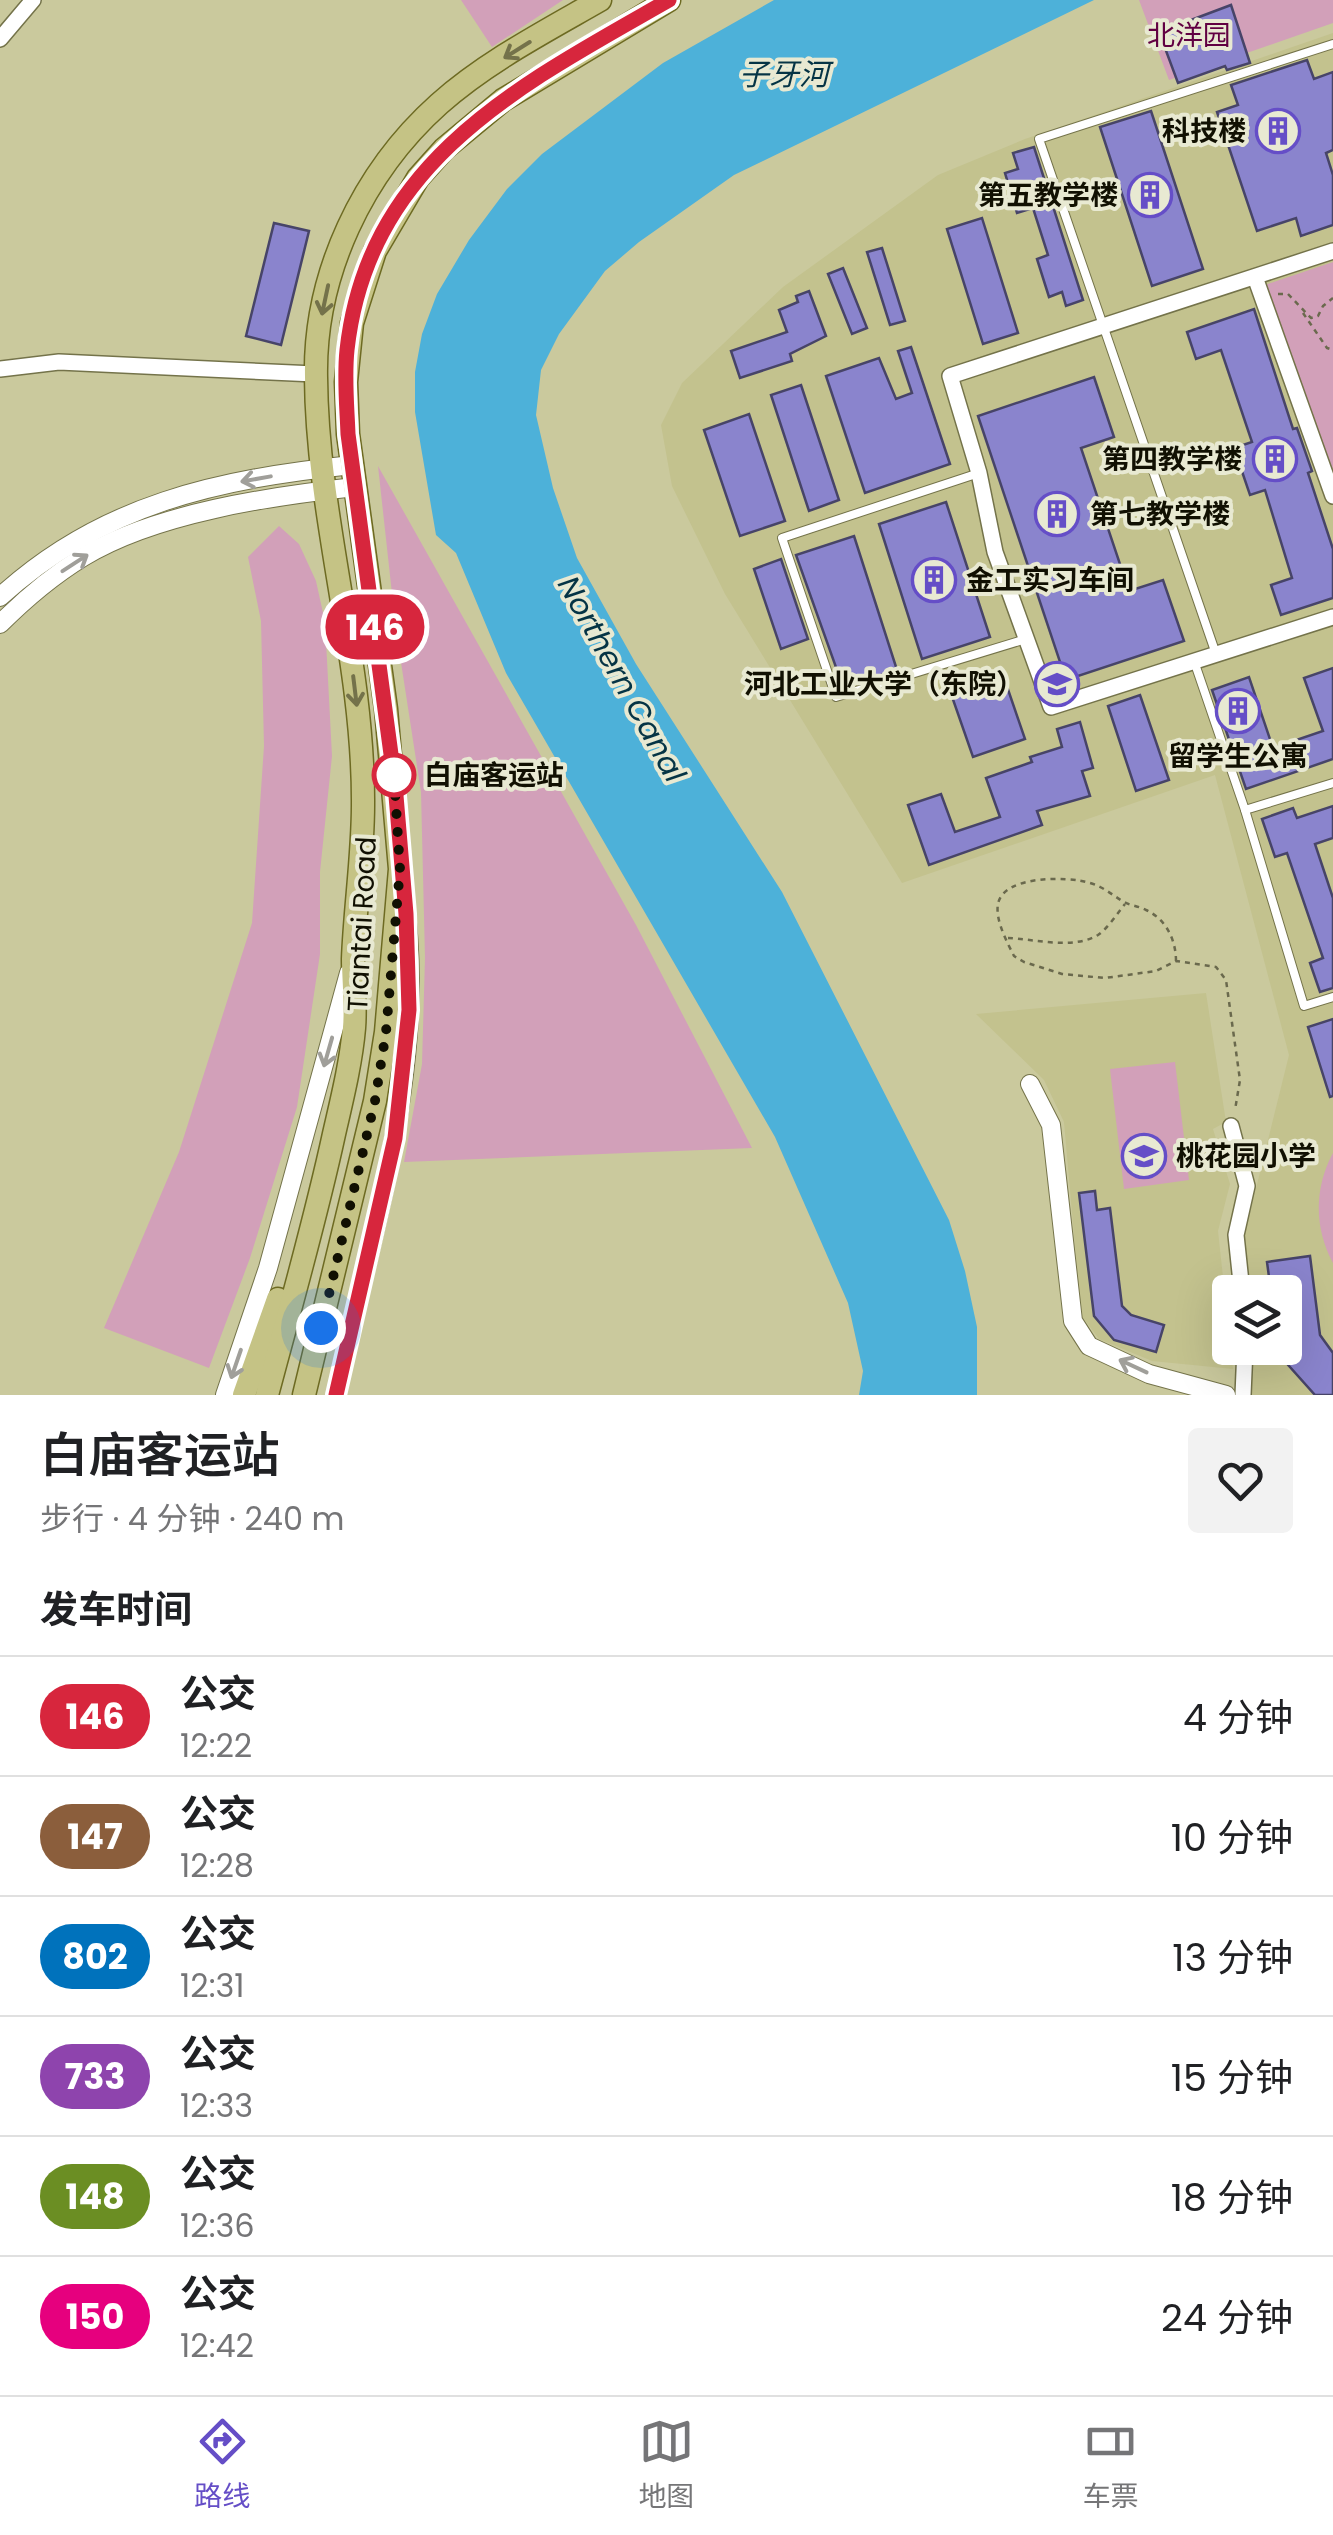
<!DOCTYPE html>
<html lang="zh">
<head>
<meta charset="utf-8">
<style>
	:root { --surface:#fff; --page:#f2f2f2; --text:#202124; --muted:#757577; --line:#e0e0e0; --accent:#654ec7 }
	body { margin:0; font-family:Poppins,"Noto Sans SC",sans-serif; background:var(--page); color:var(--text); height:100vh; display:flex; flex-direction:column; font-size:38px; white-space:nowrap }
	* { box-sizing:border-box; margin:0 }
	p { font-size:32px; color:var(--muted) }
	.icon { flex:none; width:55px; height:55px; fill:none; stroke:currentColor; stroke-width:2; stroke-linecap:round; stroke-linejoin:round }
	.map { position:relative; height:1395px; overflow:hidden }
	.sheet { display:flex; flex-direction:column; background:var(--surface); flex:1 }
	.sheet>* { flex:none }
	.badge { padding:0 20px; border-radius:32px; font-size:35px; line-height:65px }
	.tools { position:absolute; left:1212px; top:1275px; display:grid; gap:20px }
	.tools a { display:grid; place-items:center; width:90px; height:90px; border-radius:10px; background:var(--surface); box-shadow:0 10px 40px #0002; font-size:50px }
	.you { position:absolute; width:50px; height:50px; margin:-25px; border:8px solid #fff; border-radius:50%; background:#1a73e8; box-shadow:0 0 0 15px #1a73e833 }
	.map>.badge { position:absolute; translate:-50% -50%; box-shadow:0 0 0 5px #fff }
	h2 { padding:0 40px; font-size:38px; line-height:90px }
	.round { display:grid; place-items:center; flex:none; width:105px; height:105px; border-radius:10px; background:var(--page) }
	.head { display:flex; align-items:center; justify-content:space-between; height:170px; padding:0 40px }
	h1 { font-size:48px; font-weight:600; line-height:75px }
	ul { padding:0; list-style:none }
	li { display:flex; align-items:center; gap:30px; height:120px; padding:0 40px; border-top:2px solid var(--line) }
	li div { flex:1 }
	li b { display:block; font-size:38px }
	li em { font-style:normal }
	li .badge { min-width:110px; font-weight:700; text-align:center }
	.tab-bar { display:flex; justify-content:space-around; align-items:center; height:140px; border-top:2px solid var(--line); background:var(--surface); font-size:28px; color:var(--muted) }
	.tab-bar a { display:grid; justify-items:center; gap:5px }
	.tab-bar .selected { color:var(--accent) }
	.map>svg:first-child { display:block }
	.built { fill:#c3c28e }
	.green { fill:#d2a0b9 }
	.water { fill:#4db1d9 }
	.building { fill:#8a84cd; stroke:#474468; stroke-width:2.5 }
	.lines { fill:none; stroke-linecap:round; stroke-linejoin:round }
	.service-casing { stroke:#74734a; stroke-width:10 }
	.minor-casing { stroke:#74734a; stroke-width:18 }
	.tertiary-casing { stroke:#74734a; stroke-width:20 }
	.primary-casing { stroke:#6d6a22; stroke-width:25 }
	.path { stroke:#6a694d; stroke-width:2.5; stroke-dasharray:5 5; stroke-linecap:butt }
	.service { stroke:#fff; stroke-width:8 }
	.minor { stroke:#fff; stroke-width:15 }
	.tertiary { stroke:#fff; stroke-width:18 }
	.primary { stroke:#c5c385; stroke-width:22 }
	.oneway { stroke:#74724a }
	.oneway2 { stroke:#a09f9a }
	.line-casing { stroke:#fff; stroke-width:22 }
	.line { stroke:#d7263d; stroke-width:15 }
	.walk { stroke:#111002; stroke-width:10; stroke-dasharray:0 18 }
	.stop-dot { fill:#fff; stroke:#d7263d; stroke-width:5 }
	.labels { text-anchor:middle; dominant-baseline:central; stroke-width:8; stroke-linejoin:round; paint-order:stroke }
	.park-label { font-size:28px; fill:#610042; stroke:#e8e9d2 }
	.poi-label { font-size:28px; font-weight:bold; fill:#111002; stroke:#e8e9d2; text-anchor:end }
	.stop-label { font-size:28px; font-weight:bold; fill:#111002; stroke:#e8e9d2; text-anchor:start }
	.street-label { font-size:28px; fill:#111002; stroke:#e8e9d2 }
	.water-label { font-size:30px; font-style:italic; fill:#053445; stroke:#e8e9d2 }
</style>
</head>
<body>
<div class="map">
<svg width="1333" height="1395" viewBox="0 0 1333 1395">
	<rect width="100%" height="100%" fill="#cac99d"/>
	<g class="built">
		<path d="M1333 33V1395H1249L1248 1348H1285V1292H1246L1245 1233 1289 1055 1215 775 902 883 725 594 672 486 661 425 682 383 783 287 938 175 1025 139Z"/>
		<path d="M1206 993 1226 1122 1213 1129 1230 1184 1218 1231 1233 1369 1152 1361 1099 1339 1081 1315 1064 1122 1044 1080 976 1014Z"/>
	</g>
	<g class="green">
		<path d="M461 0H563L492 47Z"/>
		<path d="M1139 0H1333V23L1169 80Z"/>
		<path d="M1333 262V496L1262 286Z"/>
		<path d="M378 466 636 925 752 1148 404 1162 422 1064 425 958 421 792 396 630Z"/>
		<path d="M279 526 299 544 316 581 325 622 332 756 320 872V954L297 1107 250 1258 209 1368 104 1328 179 1152 252 923 264 746 261 621 248 557Z"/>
		<path d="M1175 1062 1189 1180 1124 1189 1110 1069Z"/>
		<path d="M1333 1153V1263C1314 1228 1314 1188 1333 1153Z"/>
	</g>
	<path class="water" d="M774 0H1094L734 175 639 242 605 271 559 334 541 370 536 415 553 488 577 558 636 664 782 892 949 1220 965 1271 977 1327V1395H859L863 1371 848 1303 775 1137 506 673 456 553 436 535 415 412V372L422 334 437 294 469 240 507 189 542 154 663 63Z"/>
	<g class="building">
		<path d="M1231 5 1250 63 1227 70 1225 66 1178 83 1159 32Z"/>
		<path d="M1307 60 1314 79 1333 72V150L1326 153 1333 175V225L1301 236 1296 218 1257 231 1217 112 1238 105 1231 85Z"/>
		<path d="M1151 111 1203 269 1152 286 1100 127Z"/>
		<path d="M1034 147 1083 300 1066 306 1062 292 1049 297 1037 259 1048 255 1033 208 1017 213 1005 173 1018 169 1013 153Z"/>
		<path d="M982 218 1018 333 983 344 947 229Z"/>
		<path d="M274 223 309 231 281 345 246 336Z"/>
		<path d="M882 248 905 321 890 325 867 252Z"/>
		<path d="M843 268 867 328 852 334 828 274Z"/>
		<path d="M809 291 826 336 790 354 792 361 740 378 731 351 787 332 779 310 798 302 796 296Z"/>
		<path d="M1254 309 1293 429 1297 428 1312 471 1308 473 1333 549V598L1281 615 1271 585 1292 578 1265 490 1250 495 1234 448 1252 442 1221 350 1196 359 1187 332Z"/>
		<path d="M911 347 950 464 865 493 826 376 879 358 896 399 912 393 898 351Z"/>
		<path d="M1094 377 1114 437 1081 448 1129 591 1163 580 1184 641 1066 680 978 416Z"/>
		<path d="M801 385 839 500 809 511 771 395Z"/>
		<path d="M749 414 785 521 740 536 704 430Z"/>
		<path d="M946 502 990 637 922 659 879 524Z"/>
		<path d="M854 536 897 670 843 687 796 555Z"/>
		<path d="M781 559 808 639 781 649 754 569Z"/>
		<path d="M1333 668V759L1246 789 1212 690 1249 677 1273 748 1323 731 1304 678Z"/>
		<path d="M1001 669 1025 739 973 757 949 688Z"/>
		<path d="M1140 695 1169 780 1136 791 1108 706Z"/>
		<path d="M1080 722 1093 768 1082 771 1090 796 1037 811 1042 825 929 865 908 805 941 794 955 832 1000 817 986 778 1032 762 1030 757 1062 747 1057 729Z"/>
		<path d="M1333 806V838L1315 844 1333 898V988L1320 992 1310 963 1323 958 1287 853 1275 857 1262 819 1293 808 1297 818Z"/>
		<path d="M1333 1019V1096L1330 1097 1308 1027Z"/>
		<path d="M1095 1191 1097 1210 1110 1208 1122 1306 1131 1315 1164 1325 1156 1352 1114 1340 1094 1316 1079 1193Z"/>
		<path d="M1310 1256 1320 1335 1333 1353V1395H1315L1273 1348H1285V1292H1271L1267 1262Z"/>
	</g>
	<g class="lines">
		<defs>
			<g id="service">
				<path d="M979 473 782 538 836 697 1026 639"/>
				<path d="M1216 654 1039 139 1333 44"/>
				<path d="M1194 661 1245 810 1333 783"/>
				<path d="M1245 810 1304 1006 1333 997"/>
			</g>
			<g id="minor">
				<path d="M0 39 33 0"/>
				<path d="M1333 251 950 376 979 473 995 552 1051 707 1333 617"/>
				<path d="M1255 277 1333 496"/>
				<path d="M0 369 59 362 315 374"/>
				<path d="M1231 1126 1247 1186 1236 1235 1242 1292"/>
				<path d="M1243 1395 1245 1348"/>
			</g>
			<g id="tertiary">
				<path d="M0 597C101 504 219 479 352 465"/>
				<path d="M0 624C25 599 52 576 83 557 155 513 272 496 355 487"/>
				<path d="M1030 1084 1051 1125 1073 1321 1089 1346 1149 1374 1226 1395"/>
				<path d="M225 1395 268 1268 349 973"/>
				<path d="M336 1395C370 1233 429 1066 404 898"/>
			</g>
			<g id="primary">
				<path d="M244 1395 278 1299"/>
				<path d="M267 1395C290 1308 315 1222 334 1134 342 1099 351 1063 354 1028 356 1005 353 982 353 959 355 908 363 856 363 805 364 661 317 521 316 377 314 274 363 172 439 104 486 62 546 31 600 0"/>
				<path d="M304 1395 375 1101 386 1032 400 869 386 709 348 434 346 382 352 323 375 251 418 178 444 149 503 100 669 0"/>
			</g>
		</defs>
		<use href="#service" class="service-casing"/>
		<use href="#minor" class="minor-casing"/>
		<use href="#tertiary" class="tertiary-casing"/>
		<use href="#primary" class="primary-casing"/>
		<g class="path">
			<path d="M1278 294H1288L1311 318 1318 316 1323 306 1333 298"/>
			<path d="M1303 313 1327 348 1333 350"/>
			<path d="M1008 938C1035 939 1073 950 1098 935 1108 928 1117 914 1125 904"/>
			<path d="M1176 961C1176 940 1166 919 1146 910 1139 906 1131 906 1124 902 1112 895 1104 887 1090 883 1069 876 1003 875 998 904 995 920 1007 942 1014 956L1024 962 1062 974 1105 978 1156 971 1176 961 1216 967 1226 980 1240 1080 1235 1110"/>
		</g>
		<use href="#service" class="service"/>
		<use href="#minor" class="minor"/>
		<use href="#tertiary" class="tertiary"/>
		<use href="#primary" class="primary"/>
	</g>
	<defs><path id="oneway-shaft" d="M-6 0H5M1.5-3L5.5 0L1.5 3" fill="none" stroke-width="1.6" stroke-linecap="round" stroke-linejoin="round" transform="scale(2.5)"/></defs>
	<g class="oneway">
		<use href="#oneway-shaft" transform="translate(517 50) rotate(148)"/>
		<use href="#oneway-shaft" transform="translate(325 300) rotate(102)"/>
		<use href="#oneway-shaft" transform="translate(355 691) rotate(83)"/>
	</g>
	<g class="oneway2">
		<use href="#oneway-shaft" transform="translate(256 479) rotate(170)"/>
		<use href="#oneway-shaft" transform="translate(75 563) rotate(-33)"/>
		<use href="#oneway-shaft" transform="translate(328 1052) rotate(106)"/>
		<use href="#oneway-shaft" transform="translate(236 1364) rotate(109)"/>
		<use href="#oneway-shaft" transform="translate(1133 1366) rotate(-155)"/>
	</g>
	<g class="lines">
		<defs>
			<path id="line" d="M336 1395 395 1138 409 1010 406 914 395 784 348 434C347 407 344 378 347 350 368 160 522 84 669 0"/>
		</defs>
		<use href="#line" class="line-casing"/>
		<use href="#line" class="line"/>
		<path class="walk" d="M321 1328 375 1101 386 1032 400 869 394 775"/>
	</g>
	<defs>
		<symbol id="building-ring" viewBox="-11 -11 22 22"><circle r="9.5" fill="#e8e9d2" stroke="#654ec7" stroke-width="1.5"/><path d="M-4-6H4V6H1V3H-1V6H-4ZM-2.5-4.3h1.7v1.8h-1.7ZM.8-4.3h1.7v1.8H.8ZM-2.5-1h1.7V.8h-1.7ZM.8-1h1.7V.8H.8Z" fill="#654ec7"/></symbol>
		<symbol id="university-ring" viewBox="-11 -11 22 22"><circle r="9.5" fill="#e8e9d2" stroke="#654ec7" stroke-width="1.5"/><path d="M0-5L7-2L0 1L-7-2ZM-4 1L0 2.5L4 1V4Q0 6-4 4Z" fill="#654ec7"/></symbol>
		<symbol id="school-ring" viewBox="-11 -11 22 22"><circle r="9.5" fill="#e8e9d2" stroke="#654ec7" stroke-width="1.5"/><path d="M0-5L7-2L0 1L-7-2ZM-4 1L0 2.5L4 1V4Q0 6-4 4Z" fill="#654ec7"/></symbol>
	</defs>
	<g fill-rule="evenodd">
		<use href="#building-ring" x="1253" y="106" width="50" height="50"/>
		<use href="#building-ring" x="1125" y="170" width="50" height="50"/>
		<use href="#building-ring" x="1250" y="434" width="50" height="50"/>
		<use href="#building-ring" x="1032" y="489" width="50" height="50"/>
		<use href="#building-ring" x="909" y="555" width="50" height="50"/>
		<use href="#university-ring" x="1032" y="659" width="50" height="50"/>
		<use href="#building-ring" x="1213" y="686" width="50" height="50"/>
		<use href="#school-ring" x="1119" y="1131" width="50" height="50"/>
	</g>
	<circle class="stop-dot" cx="394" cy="775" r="20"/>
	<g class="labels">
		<g class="park-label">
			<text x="1189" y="35">北洋园</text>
		</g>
		<g class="poi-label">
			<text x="1246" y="131">科技楼</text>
			<text x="1118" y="195">第五教学楼</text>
			<text x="1242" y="459">第四教学楼</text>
			<text x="1090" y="514" text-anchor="start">第七教学楼</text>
			<text x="966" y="580" text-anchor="start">金工实习车间</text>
			<text x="1024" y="684">河北工业大学（东院）</text>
			<text x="1238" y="756" text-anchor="middle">留学生公寓</text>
			<text x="1176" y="1156" text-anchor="start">桃花园小学</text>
		</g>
		<g class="stop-label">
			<text x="424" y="775">白庙客运站</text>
		</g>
		<g class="street-label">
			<text transform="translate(362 924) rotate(-87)">Tiantai Road</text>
		</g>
		<g class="water-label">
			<text x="784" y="74">子牙河</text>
			<text transform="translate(622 679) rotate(61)">Northern Canal</text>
		</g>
	</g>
</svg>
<div class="tools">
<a><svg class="icon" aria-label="layers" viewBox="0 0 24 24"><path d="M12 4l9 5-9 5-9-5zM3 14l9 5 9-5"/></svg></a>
</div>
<div class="you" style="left:321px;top:1328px"></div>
<b class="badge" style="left:375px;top:627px;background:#d7263d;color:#fff">146</b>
</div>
<section class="sheet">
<div class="head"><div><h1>白庙客运站</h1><p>步行 · 4 分钟 · 240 m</p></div><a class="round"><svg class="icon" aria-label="heart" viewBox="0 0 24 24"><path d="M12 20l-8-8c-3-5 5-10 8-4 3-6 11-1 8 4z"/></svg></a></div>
<h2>发车时间</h2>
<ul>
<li><span class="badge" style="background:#d7263d;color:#fff">146</span><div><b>公交</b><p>12:22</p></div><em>4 分钟</em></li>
<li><span class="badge" style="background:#8b5e3c;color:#fff">147</span><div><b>公交</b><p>12:28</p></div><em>10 分钟</em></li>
<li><span class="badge" style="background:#0072bc;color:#fff">802</span><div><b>公交</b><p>12:31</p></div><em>13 分钟</em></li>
<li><span class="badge" style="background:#8e44ad;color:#fff">733</span><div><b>公交</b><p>12:33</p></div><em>15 分钟</em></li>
<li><span class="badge" style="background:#6b8e23;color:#fff">148</span><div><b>公交</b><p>12:36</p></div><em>18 分钟</em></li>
<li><span class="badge" style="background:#e6007e;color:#fff">150</span><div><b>公交</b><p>12:42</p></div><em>24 分钟</em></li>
</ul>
</section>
<nav class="tab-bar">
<a class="selected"><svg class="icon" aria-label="directions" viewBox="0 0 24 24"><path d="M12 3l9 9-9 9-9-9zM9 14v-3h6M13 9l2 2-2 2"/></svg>路线</a>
<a><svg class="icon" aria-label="map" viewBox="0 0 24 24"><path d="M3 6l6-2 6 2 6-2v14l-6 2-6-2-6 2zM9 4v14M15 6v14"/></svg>地图</a>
<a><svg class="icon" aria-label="tickets" viewBox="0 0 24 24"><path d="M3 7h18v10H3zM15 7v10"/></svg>车票</a>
</nav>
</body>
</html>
